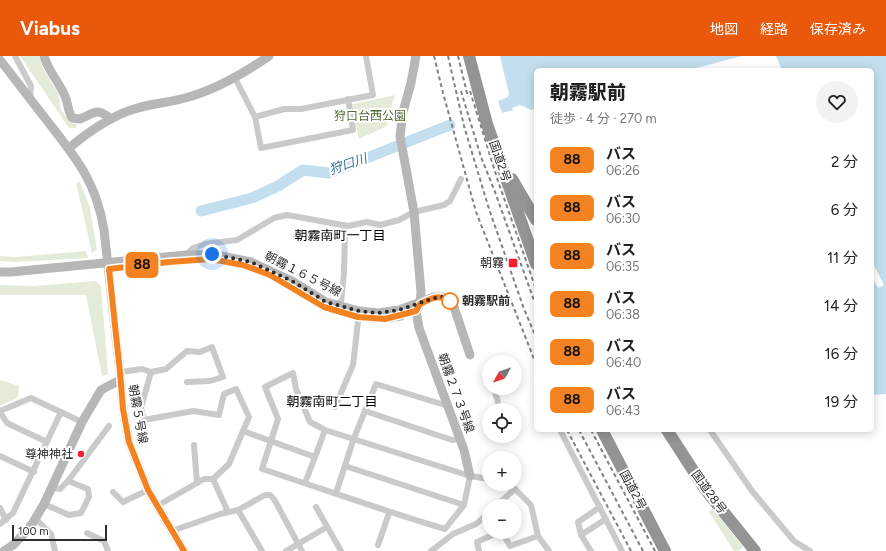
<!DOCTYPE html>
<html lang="ja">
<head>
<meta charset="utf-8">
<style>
	:root { --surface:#fff; --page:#f2f2f2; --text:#222; --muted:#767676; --accent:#ea580c }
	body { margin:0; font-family:Figtree,"Noto Sans JP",sans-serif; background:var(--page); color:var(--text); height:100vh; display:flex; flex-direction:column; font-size:15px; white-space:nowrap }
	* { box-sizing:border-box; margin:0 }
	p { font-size:13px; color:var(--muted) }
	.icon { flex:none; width:22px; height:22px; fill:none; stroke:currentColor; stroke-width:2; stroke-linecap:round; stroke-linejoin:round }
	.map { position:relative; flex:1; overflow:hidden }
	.details { position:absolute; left:534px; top:12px; width:340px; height:364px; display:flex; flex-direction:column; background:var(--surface); border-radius:6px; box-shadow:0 2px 10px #0003 }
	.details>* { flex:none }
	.badge { padding:0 8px; border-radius:6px; font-size:14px; line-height:26px }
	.needle { width:26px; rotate:230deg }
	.fabs { position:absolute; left:482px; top:299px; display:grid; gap:8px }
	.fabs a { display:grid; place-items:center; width:40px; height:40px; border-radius:50%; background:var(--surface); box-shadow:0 2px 10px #0003; font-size:20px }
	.scale { position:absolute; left:12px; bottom:10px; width:95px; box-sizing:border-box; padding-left:4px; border:2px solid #2d2d2d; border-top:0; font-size:11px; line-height:14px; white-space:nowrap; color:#2d2d2d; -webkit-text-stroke:3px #fff; paint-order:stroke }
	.you { position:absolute; width:20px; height:20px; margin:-10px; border:3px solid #fff; border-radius:50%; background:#1a73e8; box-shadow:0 0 0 6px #1a73e833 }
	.map>.badge { position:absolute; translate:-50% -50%; box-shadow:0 0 0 2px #fff }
	.round { display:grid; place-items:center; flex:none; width:42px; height:42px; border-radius:21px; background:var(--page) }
	.overview { display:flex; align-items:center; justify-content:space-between; height:68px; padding:0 16px }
	h1 { font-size:19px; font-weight:800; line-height:30px }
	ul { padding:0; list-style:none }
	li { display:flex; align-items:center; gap:12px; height:48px; padding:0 16px }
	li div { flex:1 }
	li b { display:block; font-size:15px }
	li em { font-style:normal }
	li .badge { min-width:44px; font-weight:700; text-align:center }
	header { display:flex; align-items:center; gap:24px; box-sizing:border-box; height:56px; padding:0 20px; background:var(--accent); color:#fff }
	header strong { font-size:19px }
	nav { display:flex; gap:22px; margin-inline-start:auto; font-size:14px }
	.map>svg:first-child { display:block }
	.green { fill:#e4ecd9 }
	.water { fill:#c3deee }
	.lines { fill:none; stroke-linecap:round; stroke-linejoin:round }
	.river { stroke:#c3deee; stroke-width:11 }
	.street { stroke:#cacaca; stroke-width:6 }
	.secondary { stroke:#b7b7b7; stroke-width:9 }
	.highway { stroke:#949494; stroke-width:12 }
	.rail { stroke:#828282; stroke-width:2; stroke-dasharray:4 3; stroke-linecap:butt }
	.line-casing { stroke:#fff; stroke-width:9 }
	.line { stroke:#f58220; stroke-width:6 }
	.walk { stroke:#2d2d2d; stroke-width:4; stroke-dasharray:0 7.2 }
	.poi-dot { fill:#f61e30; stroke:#fff; stroke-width:1.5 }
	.stop-dot { fill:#fff; stroke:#f58220; stroke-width:2 }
	.labels { text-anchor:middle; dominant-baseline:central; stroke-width:4; stroke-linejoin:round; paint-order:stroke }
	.park-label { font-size:12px; fill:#516d37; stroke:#fff }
	.street-label { font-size:12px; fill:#2d2d2d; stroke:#fff }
	.poi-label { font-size:12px; fill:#2d2d2d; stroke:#fff; text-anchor:end }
	.stop-label { font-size:12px; font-weight:bold; fill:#2d2d2d; stroke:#fff; text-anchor:start }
	.water-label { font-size:13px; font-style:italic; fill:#347297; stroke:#fff }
	.neighbourhood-label { font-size:13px; fill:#000; stroke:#fff }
</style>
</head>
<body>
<header>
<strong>Viabus</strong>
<nav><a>地図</a><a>経路</a><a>保存済み</a></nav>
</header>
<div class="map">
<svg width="886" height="495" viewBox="0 0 886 495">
	<rect width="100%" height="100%" fill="#fff"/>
	<g class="green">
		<path d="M20 0H39L43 13 58 37 61 54 70 67 77 68 76 72H69Z"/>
		<path d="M396 39 393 44 387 70 359 83 351 50 353 48Z"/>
		<path d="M80 126 90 152 97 194 92 197 76 127Z"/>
		<path d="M86 195 88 202 14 206 0 205V200L15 201Z"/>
		<path d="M96 225 101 230 108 318 102 320 86 239H0V229L33 230Z"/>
		<path d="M0 324 19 330 18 341 0 350Z"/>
		<path d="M713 453 743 491 738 495H734L709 456Z"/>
	</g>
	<g class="water">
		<path d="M500 0H742L689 14H536V52L531 54 520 49 512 52 513 54 502 57 498 45 508 41 509 38Z"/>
		<path d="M776 0H886V338L872 339V221L878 232 884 229 872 205V14H782Z"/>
	</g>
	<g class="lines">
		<path class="river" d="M201 155 252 142 278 130 303 114 329 117 450 69"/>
		<g class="street">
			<path d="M15 0 31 30 30 42"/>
			<path d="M235 22 255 61 261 92 353 74 348 43"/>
			<path d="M255 61 284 53H301L373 39 366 0"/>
			<path d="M186 199 193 192 205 188 237 184 274 162 287 159 348 170 367 166 380 169 399 164 414 156 444 149 450 145 461 123"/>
			<path d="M340 256 344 217 345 176 344 169"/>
			<path d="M488 315 489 317"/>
			<path d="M120 316 142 313 151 316 141 352 144 364 193 355 219 359 224 338 236 333 249 361 243 375 315 401 325 374 470 420 489 423"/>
			<path d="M151 316 166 313 187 295 200 296 212 291 223 321 210 325 187 326"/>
			<path d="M494 332 500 354"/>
			<path d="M335 351 353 309 359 257"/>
			<path d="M0 355 31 342 82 366"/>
			<path d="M365 355 452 384 460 383"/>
			<path d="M0 356 7 367 47 386"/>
			<path d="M325 374 310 366 296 333 293 317 265 331 278 363 262 413C323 433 384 455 445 473L464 449 470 420"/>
			<path d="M560 374 622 495"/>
			<path d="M710 374 752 435 794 485 810 495"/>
			<path d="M0 400 34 416"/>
			<path d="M345 410 464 449"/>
			<path d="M197 427 204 423H213"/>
			<path d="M305 427 315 401"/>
			<path d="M503 428 515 433 531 449 538 480 549 495"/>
			<path d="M51 431 60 433 68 425 109 370"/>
			<path d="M113 436 123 446 148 434"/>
			<path d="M336 437 354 382 376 328 448 350"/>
			<path d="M44 448 69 459 81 457 89 441 88 433 68 425"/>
			<path d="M157 450 197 427 194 389"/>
			<path d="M496 450 515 433"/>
			<path d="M316 451 341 495"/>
			<path d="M0 452 6 464"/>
			<path d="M238 454 262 495"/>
			<path d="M228 456 213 423 229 408 243 375"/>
			<path d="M35 462 51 478 55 495"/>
			<path d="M0 468 13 457 61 356"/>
			<path d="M172 475 220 458 238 454 265 439H270L274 443 302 495"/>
			<path d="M502 476 510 490 538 480"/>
			<path d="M87 477 104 485 108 495"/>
			<path d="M581 479 578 466 600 451"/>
			<path d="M378 489 389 457"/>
			<path d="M286 495 327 471"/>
			<path d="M431 495 453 478 476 468 489 457"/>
			<path d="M479 495 477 486 499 476"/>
			<path d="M591 495 581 479 606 463"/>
		</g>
		<g class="secondary">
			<path d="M44 0C48 15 59 26 65 40 68 47 68 56 72 62L80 63C95 57 96 51 111 63"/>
			<path d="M416 0 411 27 403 56 400 80 414 156 421 236 420 248 418 252"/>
			<path d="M0 4C15 23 30 43 45 62 75 101 96 124 104 174L120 316 123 353 129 386 148 434 184 495"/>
			<path d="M69 92C87 77 108 62 131 54 148 48 167 47 185 42 216 34 243 18 269 0"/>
			<path d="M0 216H11L186 199 212 198 251 206 292 225 326 246 359 255 378 257 399 254 434 241H443L450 245 454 251 470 299"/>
			<path d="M416 255 419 272 464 394 470 420"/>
			<path d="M345 257C365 263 381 264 401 260"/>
			<path d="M4 495 13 489 23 479 32 468 44 448 82 366 101 334 120 324"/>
		</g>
		<g class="highway">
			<path d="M469 0 487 68 536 208"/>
			<path d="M512 123 536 164"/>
			<path d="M602 374 665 495"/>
			<path d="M667 374 705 433 755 495"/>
		</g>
		<g class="rail">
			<path d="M434 0 443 37 476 156 536 308"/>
			<path d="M448 0 464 70 489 153 524 253 536 281"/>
			<path d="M458 0 468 41"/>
			<path d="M461 35 481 101 495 136 536 250"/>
			<path d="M470 35 498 125 536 233"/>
			<path d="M567 374 631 495"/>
			<path d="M579 374 643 495"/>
			<path d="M591 374 655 495"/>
		</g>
	</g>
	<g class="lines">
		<defs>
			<path id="line" d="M184 495 148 434 129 386 123 353 120 316 109 213 169 206 211 203 243 209 270 219 324 251 358 261 385 263 416 255 420 248C432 242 438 238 450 245"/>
		</defs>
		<use href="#line" class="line-casing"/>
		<use href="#line" class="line"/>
		<path class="walk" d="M212 198 251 206 292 225 326 246 359 255 378 257 399 254 434 242 443 241 450 245"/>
	</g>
	<g class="poi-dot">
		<rect x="508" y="202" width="10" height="10" rx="2"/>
		<circle cx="81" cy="398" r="4"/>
	</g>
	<circle class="stop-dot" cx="450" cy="245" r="8"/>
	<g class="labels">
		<g class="park-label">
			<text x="370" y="60">狩口台西公園</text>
		</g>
		<g class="street-label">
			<text transform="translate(500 105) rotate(71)">国道2号</text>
			<text transform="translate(303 218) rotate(27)">朝霧１６５号線</text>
			<text transform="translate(456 337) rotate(70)">朝霧２７３号線</text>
			<text transform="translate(138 358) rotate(80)">朝霧５号線</text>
			<text transform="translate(633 434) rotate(62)">国道2号</text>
			<text transform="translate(709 436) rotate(54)">国道28号</text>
		</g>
		<g class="poi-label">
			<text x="504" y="207">朝霧</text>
			<text x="73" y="398">尊神神社</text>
		</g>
		<g class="stop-label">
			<text x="462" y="245">朝霧駅前</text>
		</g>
		<g class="water-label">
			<text transform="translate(348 108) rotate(-19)">狩口川</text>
		</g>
		<g class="neighbourhood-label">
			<text x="340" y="179">朝霧南町一丁目</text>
			<text x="332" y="345">朝霧南町二丁目</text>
		</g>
	</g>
</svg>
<div class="fabs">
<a><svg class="needle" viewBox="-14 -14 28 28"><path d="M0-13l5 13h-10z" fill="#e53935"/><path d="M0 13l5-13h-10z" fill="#767676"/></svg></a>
<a><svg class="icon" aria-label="locate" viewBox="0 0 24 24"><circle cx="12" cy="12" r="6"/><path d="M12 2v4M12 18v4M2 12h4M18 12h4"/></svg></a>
<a>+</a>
<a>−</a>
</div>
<div class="scale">100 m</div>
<div class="you" style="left:212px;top:198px"></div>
<b class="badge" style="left:142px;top:209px;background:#f58220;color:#111">88</b>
<section class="details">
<div class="overview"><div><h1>朝霧駅前</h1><p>徒歩 · 4 分 · 270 m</p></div><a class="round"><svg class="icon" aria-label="heart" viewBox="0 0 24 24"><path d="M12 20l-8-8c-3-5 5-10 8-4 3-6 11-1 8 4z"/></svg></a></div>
<ul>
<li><span class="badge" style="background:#f58220;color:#111">88</span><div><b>バス</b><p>06:26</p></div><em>2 分</em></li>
<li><span class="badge" style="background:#f58220;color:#111">88</span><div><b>バス</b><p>06:30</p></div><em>6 分</em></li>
<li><span class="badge" style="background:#f58220;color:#111">88</span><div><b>バス</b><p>06:35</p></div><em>11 分</em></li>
<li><span class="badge" style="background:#f58220;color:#111">88</span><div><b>バス</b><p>06:38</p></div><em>14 分</em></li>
<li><span class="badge" style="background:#f58220;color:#111">88</span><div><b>バス</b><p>06:40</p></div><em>16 分</em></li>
<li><span class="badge" style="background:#f58220;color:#111">88</span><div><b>バス</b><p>06:43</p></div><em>19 分</em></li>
</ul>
</section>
</div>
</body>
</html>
